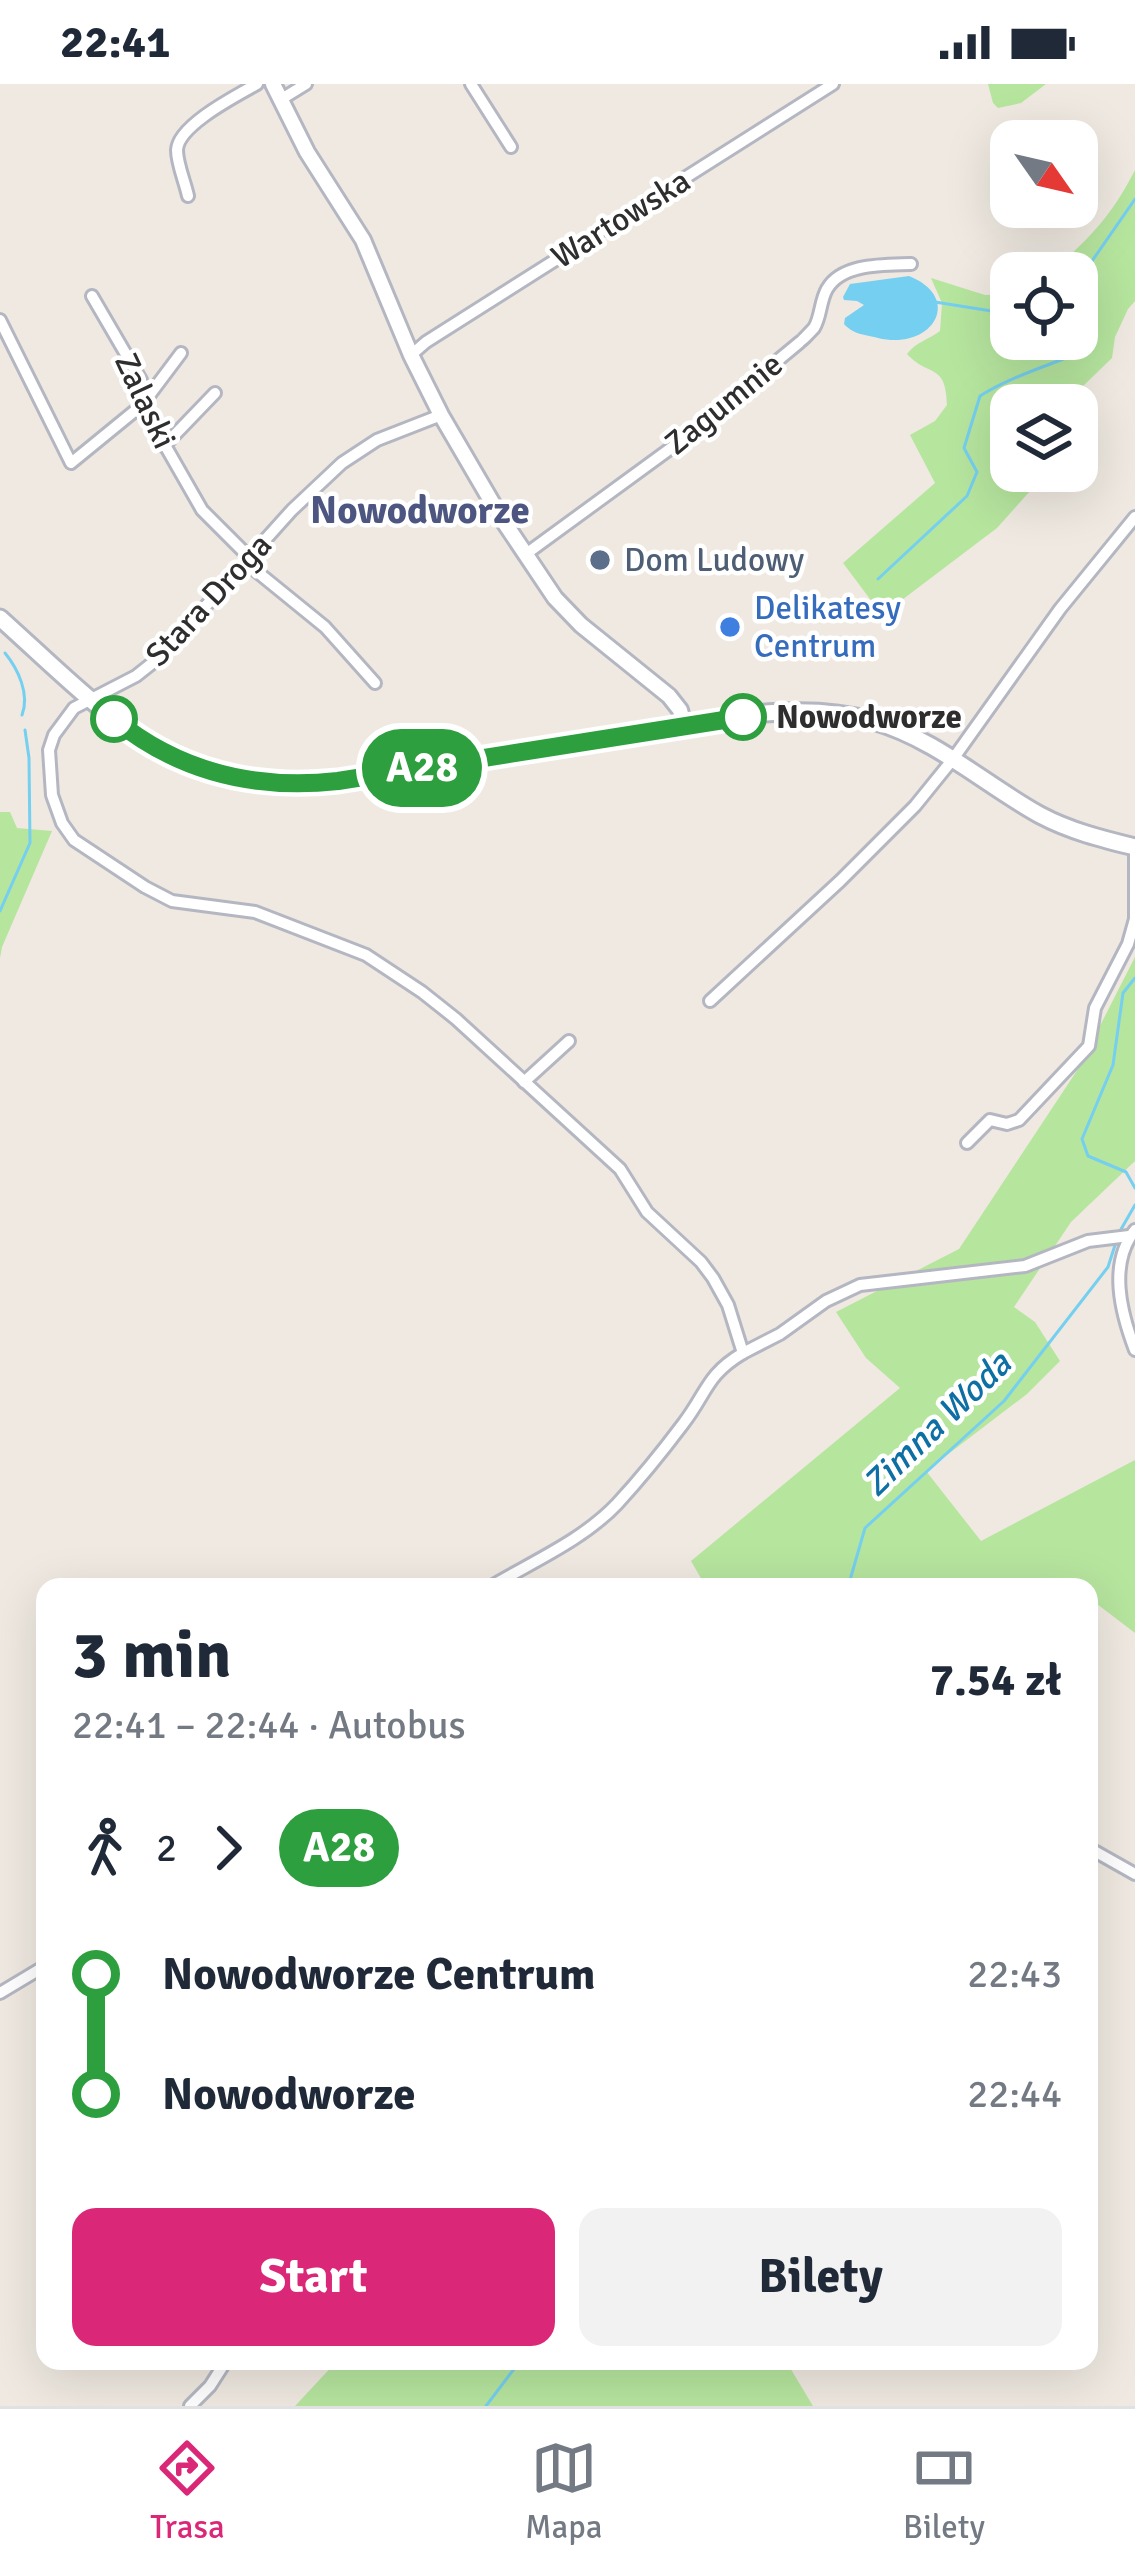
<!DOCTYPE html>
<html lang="pl">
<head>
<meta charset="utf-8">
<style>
	:root { --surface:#fff; --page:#f2f2f3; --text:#1f2937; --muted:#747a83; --line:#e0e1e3; --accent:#db2777 }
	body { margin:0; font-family:Signika,sans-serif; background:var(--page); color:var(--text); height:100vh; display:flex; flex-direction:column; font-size:45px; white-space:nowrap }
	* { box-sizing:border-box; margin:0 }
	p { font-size:39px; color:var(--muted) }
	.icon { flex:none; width:66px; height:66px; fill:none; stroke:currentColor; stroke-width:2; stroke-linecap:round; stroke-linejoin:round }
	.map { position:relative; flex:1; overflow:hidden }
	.drawer { position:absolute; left:36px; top:1494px; width:1062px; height:792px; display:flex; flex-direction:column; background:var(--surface); border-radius:24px; box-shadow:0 12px 48px #0002 }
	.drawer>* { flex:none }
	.badge { padding:0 24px; border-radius:39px; font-size:42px; line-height:78px }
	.needle { width:78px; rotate:124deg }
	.fabs { position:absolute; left:990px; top:36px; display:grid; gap:24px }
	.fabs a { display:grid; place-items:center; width:108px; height:108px; border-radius:24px; background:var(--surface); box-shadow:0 12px 48px #0002; font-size:60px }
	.map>.badge { position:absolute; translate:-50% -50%; box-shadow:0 0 0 6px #fff }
	.legs { display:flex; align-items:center; gap:18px; height:132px; padding:0 36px; font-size:39px }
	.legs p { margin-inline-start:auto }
	.summary { display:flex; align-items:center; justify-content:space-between; height:204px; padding:0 36px }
	h1 { font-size:66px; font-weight:700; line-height:90px }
	.primary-button { display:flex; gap:24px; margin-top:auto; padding:24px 36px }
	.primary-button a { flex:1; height:138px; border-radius:24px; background:var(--accent); color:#fff; font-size:48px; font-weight:700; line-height:138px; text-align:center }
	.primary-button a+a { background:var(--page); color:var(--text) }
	ul { padding:0 36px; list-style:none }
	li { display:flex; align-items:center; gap:42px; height:120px; font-size:45px }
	li i { display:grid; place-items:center; width:18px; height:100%; margin:0 15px; background:currentColor }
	li i::after { content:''; width:30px; height:30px; margin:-15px; border:9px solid; border-radius:50%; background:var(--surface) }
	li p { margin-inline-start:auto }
	li:first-child i { background:linear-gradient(#0000 50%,currentColor 0) }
	li:last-child i { background:linear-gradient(currentColor 50%,#0000 0) }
	.status { display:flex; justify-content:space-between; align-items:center; height:84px; padding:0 60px; background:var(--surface); direction:ltr }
	.status svg { height:33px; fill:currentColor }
	.menu { display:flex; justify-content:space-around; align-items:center; height:168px; border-top:3px solid var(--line); background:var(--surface); font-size:33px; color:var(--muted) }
	.menu a { display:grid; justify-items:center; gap:6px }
	.menu .selected { color:var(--accent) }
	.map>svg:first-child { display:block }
	.green { fill:#b6e59e }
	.water { fill:#75cff0 }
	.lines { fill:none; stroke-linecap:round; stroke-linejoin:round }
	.stream { stroke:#75cff0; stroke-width:3 }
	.minor-casing { stroke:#b4b7c1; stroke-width:16 }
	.tertiary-casing { stroke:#b4b7c1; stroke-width:20 }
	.secondary-casing { stroke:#b4b7c1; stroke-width:21 }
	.minor { stroke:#fff; stroke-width:10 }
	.tertiary { stroke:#fff; stroke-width:14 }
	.secondary { stroke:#fff; stroke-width:15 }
	.line-1-casing { stroke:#fff; stroke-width:27 }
	.line-1 { stroke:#2d9f3f; stroke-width:18 }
	.service-dot { fill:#5c6f8a; stroke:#fff; stroke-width:4.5 }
	.shop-dot { fill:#3f7fe0; stroke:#fff; stroke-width:4.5 }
	.stop-1-dot { fill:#fff; stroke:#2d9f3f; stroke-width:6 }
	.labels { text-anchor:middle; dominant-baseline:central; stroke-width:9; stroke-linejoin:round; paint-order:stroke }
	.street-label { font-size:33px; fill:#2e2e2e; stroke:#fff }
	.service-label { font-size:33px; fill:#4e5e75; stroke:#fff; text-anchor:start }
	.shop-label { font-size:33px; fill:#366cbe; stroke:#fff; text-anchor:start }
	.stop-label { font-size:33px; font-weight:bold; fill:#2e2e2e; stroke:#fff; text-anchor:start }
	.water-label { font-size:36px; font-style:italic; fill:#0d6fa3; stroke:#fff }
	.quarter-label { font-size:39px; font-weight:bold; fill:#4d5680; stroke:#fff }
</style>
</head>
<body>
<div class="status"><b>22:41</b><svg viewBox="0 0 49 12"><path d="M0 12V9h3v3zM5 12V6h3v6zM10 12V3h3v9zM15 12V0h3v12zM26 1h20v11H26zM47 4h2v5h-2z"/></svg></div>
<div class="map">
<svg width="1135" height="2322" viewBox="0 0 1135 2322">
	<rect width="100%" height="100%" fill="#efe9e1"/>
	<g class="green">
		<path d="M988 0H1046L1021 19 998 24 993 19Z"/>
		<path d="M1135 86V217L1128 225 1115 253 1112 274 1081 304 1072 321H1011V387L1074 389C1062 407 1052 410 1031 406L997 444 882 531 843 479 935 399 910 351 935 337 947 321C946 278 929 294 907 270 916 258 928 256 940 247L942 219 931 194 985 211 1011 210V255H1077V189H1050C1089 155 1111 133 1135 86Z"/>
		<path d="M0 728H10L17 744 52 747 2 863 0 874Z"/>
		<path d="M1135 873V1077L1071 1138 1014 1223 1035 1238 1060 1277 1027 1310 926 1387 981 1457 1135 1376V1549L1097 1520 1089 1526V1503H706L691 1477 900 1304 866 1274 836 1228 959 1165 1078 985Z"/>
		<path d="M337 2277H786L813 2322H295Z"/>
	</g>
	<path class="water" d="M909 192C964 214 933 267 878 254 864 250 854 251 844 240L845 234 864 221 857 217 844 216 843 213 850 200Z"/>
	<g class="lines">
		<g class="stream">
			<path d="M935 218 1004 229 1011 227"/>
			<path d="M878 495 967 412 977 388 964 364 980 312C1010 293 1045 283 1078 269L1077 238 1083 190 1135 115"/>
			<path d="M5 569C18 585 30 610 22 631"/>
			<path d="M0 827 30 759 29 674 25 646"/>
			<path d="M1135 894 1123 909 1113 981 1082 1055 1088 1072 1126 1088 1135 1104"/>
			<path d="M1120 1147 1135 1121"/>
			<path d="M848 1503 865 1444 1004 1317 1108 1183 1116 1158"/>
			<path d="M486 2322 520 2277"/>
		</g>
		<defs>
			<g id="minor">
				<path d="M471 0 511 63"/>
				<path d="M280 16 306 0"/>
				<path d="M188 112C185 98 177 80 177 66 178 41 238 11 257 0"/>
				<path d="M92 212 141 296 142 321 202 426 249 473"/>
				<path d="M0 236 71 379 142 321 181 269"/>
				<path d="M411 271 426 258 833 0"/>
				<path d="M441 331 377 356 342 379 292 426 160 573 136 592 74 624 54 651 49 666 52 711 62 739 74 756 145 803 172 817 255 828 366 871 422 908 456 935 620 1085 647 1128 701 1178 713 1194 728 1221 743 1269C706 1291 707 1309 683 1340 662 1368 640 1395 617 1420 583 1456 532 1478 490 1503"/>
				<path d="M164 362 215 309"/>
				<path d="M526 470 678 359 800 258C801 258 813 245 814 244 821 233 820 217 827 205 842 179 884 181 911 180"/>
				<path d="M245 478 325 543 375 599"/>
				<path d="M1135 763V833"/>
				<path d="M710 917 840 797 915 722 953 675 1060 525 1135 433"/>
				<path d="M524 998 569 957"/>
				<path d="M967 1059 990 1036 1007 1040 1019 1036 1089 962 1095 924 1128 860 1135 835"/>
				<path d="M1135 1146C1108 1180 1121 1229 1135 1266"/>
				<path d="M743 1269 780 1250 826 1217 860 1201 1025 1182 1088 1157 1129 1152"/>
				<path d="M1089 1764 1135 1790"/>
				<path d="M0 1909 45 1882"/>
				<path d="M190 2322 210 2302 226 2277"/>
			</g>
			<path id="tertiary" d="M273 0 307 68 363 156 411 271 441 331 500 432 555 514 581 541 669 612 680 626 684 641"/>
			<path id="secondary" d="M0 534C110 633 176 714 338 697 431 682 525 667 619 652 700 639 791 614 873 637 936 655 984 700 1040 731 1070 747 1102 755 1135 763"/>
		</defs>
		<use href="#minor" class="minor-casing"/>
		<use href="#tertiary" class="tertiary-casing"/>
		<use href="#secondary" class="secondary-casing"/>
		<use href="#minor" class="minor"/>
		<use href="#tertiary" class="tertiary"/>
		<use href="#secondary" class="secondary"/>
	</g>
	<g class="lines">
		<defs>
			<path id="line-1" d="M114 635C180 689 255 706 338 697L743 633"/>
		</defs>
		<use href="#line-1" class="line-1-casing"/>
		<use href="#line-1" class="line-1"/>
	</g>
	<circle class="service-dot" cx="600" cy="476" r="12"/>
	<circle class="shop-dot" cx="730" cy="543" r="12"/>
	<g class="stop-1-dot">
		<circle cx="743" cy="633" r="21"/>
		<circle cx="114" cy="635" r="21"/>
	</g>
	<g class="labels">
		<g class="street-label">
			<text transform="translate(621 135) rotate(-32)">Wartowska</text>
			<text transform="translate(145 317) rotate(65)">Zalaski</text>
			<text transform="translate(724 320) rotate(-39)">Zagumnie</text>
			<text transform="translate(209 516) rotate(-47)">Stara Droga</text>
		</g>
		<g class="service-label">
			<text x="624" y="476">Dom Ludowy</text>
		</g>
		<g class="shop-label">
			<text x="754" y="524">Delikatesy<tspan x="754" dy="38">Centrum</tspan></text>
		</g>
		<g class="stop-label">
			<text x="776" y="633">Nowodworze</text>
		</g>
		<g class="water-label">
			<text transform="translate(937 1340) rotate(-44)">Zimna Woda</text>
		</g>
		<g class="quarter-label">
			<text x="420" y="426">Nowodworze</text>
		</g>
	</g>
</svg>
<div class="fabs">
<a><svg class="needle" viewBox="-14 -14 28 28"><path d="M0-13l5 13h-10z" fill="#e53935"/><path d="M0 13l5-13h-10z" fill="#747a83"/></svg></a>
<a><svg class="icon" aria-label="locate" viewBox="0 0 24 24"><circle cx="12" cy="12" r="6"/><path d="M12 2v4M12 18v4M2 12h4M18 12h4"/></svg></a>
<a><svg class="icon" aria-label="layers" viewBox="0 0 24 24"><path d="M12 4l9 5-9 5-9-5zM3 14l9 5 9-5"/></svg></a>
</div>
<b class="badge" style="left:422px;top:684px;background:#2d9f3f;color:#fff">A28</b>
<section class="drawer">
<div class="summary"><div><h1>3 min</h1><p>22:41 – 22:44 · Autobus</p></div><b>7.54 zł</b></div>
<div class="legs"><svg class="icon" aria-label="walk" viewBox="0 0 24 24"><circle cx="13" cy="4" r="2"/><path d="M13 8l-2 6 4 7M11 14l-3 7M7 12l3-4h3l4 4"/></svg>2<svg class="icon" aria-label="forward" viewBox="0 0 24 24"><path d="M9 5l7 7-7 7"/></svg><b class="badge" style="background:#2d9f3f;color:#fff">A28</b></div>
<ul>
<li><i style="color:#2d9f3f"></i><b>Nowodworze Centrum</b><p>22:43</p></li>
<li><i style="color:#2d9f3f"></i><b>Nowodworze</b><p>22:44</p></li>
</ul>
<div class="primary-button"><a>Start</a><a>Bilety</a></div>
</section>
</div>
<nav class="menu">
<a class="selected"><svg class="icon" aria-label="directions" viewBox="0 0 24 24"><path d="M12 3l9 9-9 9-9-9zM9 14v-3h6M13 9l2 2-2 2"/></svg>Trasa</a>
<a><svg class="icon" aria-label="map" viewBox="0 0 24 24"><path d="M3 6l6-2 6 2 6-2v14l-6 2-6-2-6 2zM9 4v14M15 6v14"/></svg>Mapa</a>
<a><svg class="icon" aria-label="tickets" viewBox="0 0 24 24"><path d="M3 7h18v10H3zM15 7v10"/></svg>Bilety</a>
</nav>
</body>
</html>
